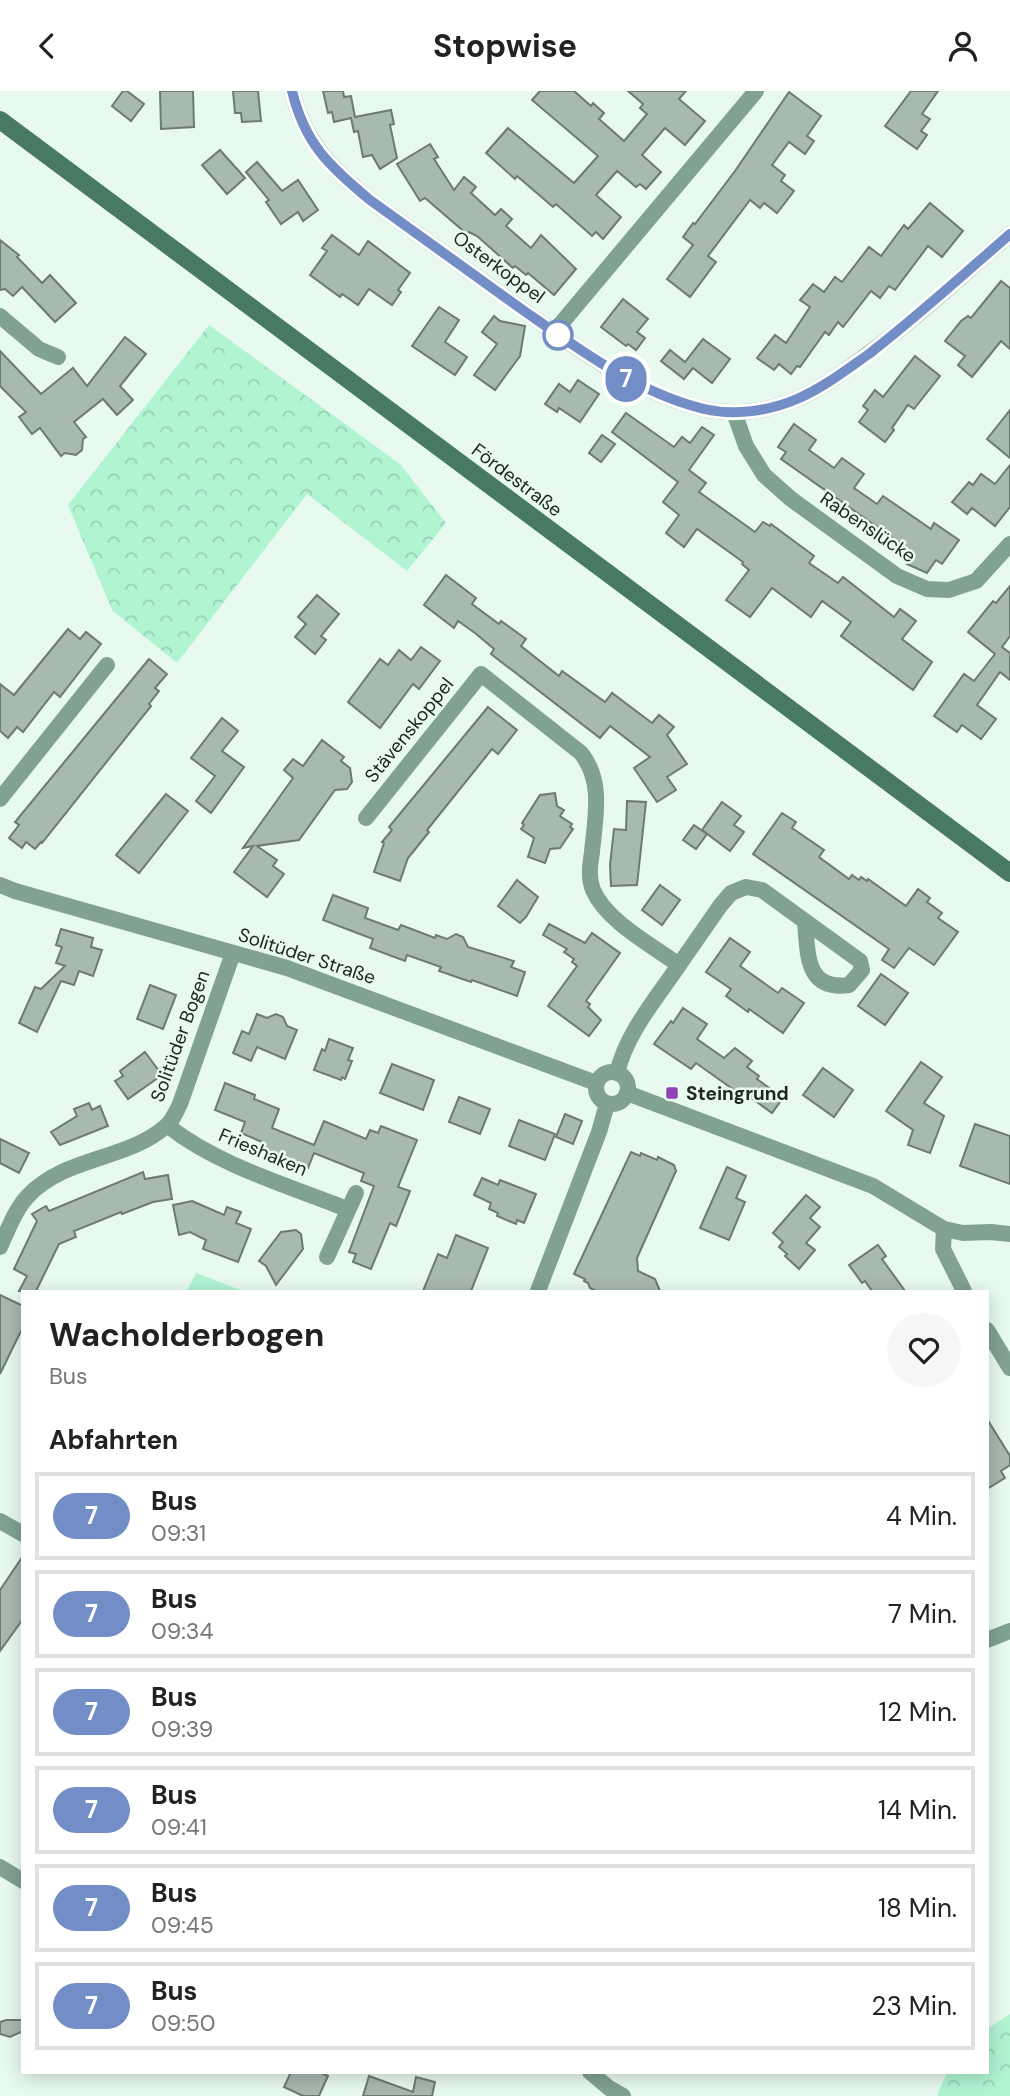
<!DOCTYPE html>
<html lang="de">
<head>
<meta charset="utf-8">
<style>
	:root { --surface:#fff; --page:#f6f6f6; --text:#222; --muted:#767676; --line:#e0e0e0 }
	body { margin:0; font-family:"DM Sans",sans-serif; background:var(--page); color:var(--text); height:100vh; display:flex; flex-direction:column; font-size:26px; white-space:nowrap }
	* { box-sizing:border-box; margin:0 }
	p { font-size:23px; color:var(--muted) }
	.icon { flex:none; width:38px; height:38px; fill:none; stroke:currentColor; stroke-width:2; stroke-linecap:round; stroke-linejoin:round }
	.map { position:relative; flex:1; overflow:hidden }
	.drawer { position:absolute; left:21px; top:1199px; width:968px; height:784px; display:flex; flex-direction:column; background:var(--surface); border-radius:0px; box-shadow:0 4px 18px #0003 }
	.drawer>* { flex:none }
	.badge { padding:0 14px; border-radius:23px; font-size:24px; line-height:46px }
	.map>.badge { position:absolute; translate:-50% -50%; box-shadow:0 0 0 4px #fff }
	h2 { padding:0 28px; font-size:26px; line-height:63px }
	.round { display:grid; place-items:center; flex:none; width:74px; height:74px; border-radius:37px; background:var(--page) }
	.head { display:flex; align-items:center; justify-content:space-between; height:119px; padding:0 28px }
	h1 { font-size:33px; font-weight:700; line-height:52px }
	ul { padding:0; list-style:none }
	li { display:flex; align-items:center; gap:21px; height:88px; margin:0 14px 10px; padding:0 14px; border:4px solid var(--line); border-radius:0px }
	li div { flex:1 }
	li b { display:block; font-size:26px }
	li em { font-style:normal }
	li .badge { min-width:77px; font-weight:700; text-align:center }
	header { display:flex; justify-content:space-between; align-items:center; height:91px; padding:0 28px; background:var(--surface); font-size:32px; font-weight:700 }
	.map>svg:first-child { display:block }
	.forest { fill:url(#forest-crowns) }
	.park { fill:#b0f4d2 }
	.building { fill:#a8b9b0; stroke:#6b7b72; stroke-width:2 }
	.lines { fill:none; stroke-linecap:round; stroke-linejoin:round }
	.minor { stroke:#81a290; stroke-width:16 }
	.secondary { stroke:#477a61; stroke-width:18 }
	.line-casing { stroke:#fff; stroke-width:16 }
	.line { stroke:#738ec6; stroke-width:10 }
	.stop-dot { fill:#fff; stroke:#738ec6; stroke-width:3.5 }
	.poi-dot { fill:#8f44b6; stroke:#e8faf0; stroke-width:2.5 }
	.labels { text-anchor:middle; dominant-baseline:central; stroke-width:5; stroke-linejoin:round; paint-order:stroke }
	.street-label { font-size:19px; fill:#202723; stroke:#e8faf0 }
	.poi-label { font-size:19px; font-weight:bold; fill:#202723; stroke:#e8faf0; text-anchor:start }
</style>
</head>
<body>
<header><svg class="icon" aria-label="back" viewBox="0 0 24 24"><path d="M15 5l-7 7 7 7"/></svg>Stopwise<svg class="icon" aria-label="person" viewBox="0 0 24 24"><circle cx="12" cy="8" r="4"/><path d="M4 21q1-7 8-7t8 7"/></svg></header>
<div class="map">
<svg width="1010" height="2005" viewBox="0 0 1010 2005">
	<defs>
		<pattern id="forest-crowns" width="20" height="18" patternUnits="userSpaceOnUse" patternTransform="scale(1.75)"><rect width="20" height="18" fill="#b0f4d2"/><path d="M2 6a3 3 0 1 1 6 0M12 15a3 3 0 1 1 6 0" fill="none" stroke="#97d1b4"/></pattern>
	</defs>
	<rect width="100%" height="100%" fill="#e8faf0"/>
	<g class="forest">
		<path d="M209 234 400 373 446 432 407 480 307 403 177 572 112 519 68 414Z"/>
		<path d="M1010 1923V2005H937L947 1981H987V1938Z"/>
	</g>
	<path class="park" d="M196 1182 243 1200H187Z"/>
	<g class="building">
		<path d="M123 0H127L144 13 131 30 112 15Z"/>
		<path d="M160 0H193L194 36 161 38Z"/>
		<path d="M233 0H258L261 30 242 31 241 22H235Z"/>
		<path d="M323 0H343L344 6 351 5 355 26 391 19 394 33 390 34 397 67 380 78 372 64 363 66 358 40 354 41 351 27 334 31 332 21 328 22Z"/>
		<path d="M540 0H574L591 15 593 12 604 22 599 28 624 50 647 23 640 17 643 13 628 0H686L679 8 705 30 685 54 665 37 642 64 661 81 646 98 640 93 636 96 617 80 596 104 621 126 603 148 596 141 592 145 556 113 553 116 517 85 515 88 486 62 508 37 574 92 598 65 532 9Z"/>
		<path d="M911 0H938L922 23 930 28 921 40 927 44 917 58 885 35Z"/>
		<path d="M789 1 821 25 807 45 814 50 805 63 789 51 772 74 785 84 781 90 794 100 777 122 764 112 760 117 750 109 708 165 716 171 690 206 667 188 693 154 683 146 693 132 695 133 735 80Z"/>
		<path d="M430 53 438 66 434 68 454 99 464 86 476 96 471 102 495 124 501 118 512 128 506 135 531 157 541 144 576 178 554 204 528 182 526 184 515 175 513 177 477 145 469 141 468 144 425 107 420 110 397 73Z"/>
		<path d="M220 59 245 87 227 103 202 74Z"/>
		<path d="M257 71 282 100 298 89 318 119 303 130 298 121 281 133 266 111 269 109 246 81Z"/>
		<path d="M930 112 963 140 942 166 928 155 895 199 889 195 880 207 871 200 843 236 838 231 829 244 825 241 800 276 797 275 791 283 779 273 774 279 757 267 775 244 786 252 810 216 800 209 813 193 824 201 835 186 842 191 869 156 881 165 904 134 908 138Z"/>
		<path d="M332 144 359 164 368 150 410 182 398 199 401 201 392 214 369 198 358 214 342 203 340 206 310 184 327 160 322 157Z"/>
		<path d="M0 149 19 164 17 166 42 192 50 184 76 212 55 231 22 196 13 205 5 198 0 199Z"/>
		<path d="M1001 190 1010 197V258L1001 250 972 286 958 274 965 265 945 250 961 230 968 225 971 227Z"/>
		<path d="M623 208 648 228 637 241 645 247 636 259 628 253 626 255 601 236Z"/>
		<path d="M439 216 459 229 445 251 467 266 455 284 412 255Z"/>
		<path d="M494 225 500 230 525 235 520 265 495 299 474 284 497 253 482 241Z"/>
		<path d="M125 246 146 263 120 295 133 309 117 324 103 308 74 331 86 346 83 348 82 359 76 364 65 362 61 365 40 337 32 343 19 326 26 321 0 295V260L41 303 73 277 87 295Z"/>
		<path d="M703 248 730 268 712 292 693 277 684 288 661 270 670 259 685 271Z"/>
		<path d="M915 265 940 285 914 318 908 314 892 337 894 339 885 351 859 331 868 319 863 315 875 299 883 306Z"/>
		<path d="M578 289 599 303 580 331 559 317 557 321 545 313 559 293 570 301Z"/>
		<path d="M1010 319V367L987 348Z"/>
		<path d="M626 322 674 356 682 346 690 352 702 336 714 344 689 379 706 392 699 401 755 441 763 431 770 435 771 433 814 465 809 472 838 492 843 486 894 526 900 518 916 530 902 548 932 571 913 599 841 545 851 531 822 510 811 526 772 497 750 526 726 509 749 479 742 473 743 471 697 438 684 456 666 442 679 424 663 411 678 391 612 341Z"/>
		<path d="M794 333 816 349 809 359 834 377 842 367 864 383 854 397 877 413 883 405 931 438 934 432 959 449 942 473 936 469 927 482 907 473 914 462 781 368 786 361 778 356Z"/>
		<path d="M602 344 615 353 601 371 589 362Z"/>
		<path d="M1010 374V416L995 435 972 417 967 423 952 411 969 391 973 394 981 383 995 393Z"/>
		<path d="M446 484 476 507 472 513 499 533 501 530 526 548 521 555 559 585 562 580 605 611 612 602 652 632 659 624 674 636 667 644 687 673 667 686 676 699 657 711 634 677 650 666 610 635 600 647 491 563 494 558 475 542 458 530 454 537 424 514Z"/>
		<path d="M1010 495V545L1002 556 1010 562V589L1000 581 977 614 996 628 981 648 962 634 957 641 934 625 964 583 974 590 995 563 968 541 993 510 996 512Z"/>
		<path d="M317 504 339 523 321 545 326 549 315 563 295 546 306 533 298 526Z"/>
		<path d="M68 538 80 548 86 541 101 553 60 606 54 601 23 641 17 636 8 647 0 640V593L14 604Z"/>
		<path d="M421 556 440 570 419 598 413 593 380 637 348 611 380 568 388 574 399 559 411 569Z"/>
		<path d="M149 568 167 583 155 597 159 600 149 613 151 615 42 752 41 751 35 758 26 751 22 757 9 747 19 734 15 731Z"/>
		<path d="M488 616 517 639 498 663 492 658 427 739 429 741 408 767 400 790 374 781 384 752 382 751 392 739 389 736Z"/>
		<path d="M222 627 238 640 222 660 244 676 211 722 196 710 215 685 191 667Z"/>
		<path d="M322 649 344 666 341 670 350 677 352 691 347 698 335 699 299 749 257 755 277 769 273 775 284 783 267 806 234 781 253 755 243 757 293 687 284 679 293 668 303 675Z"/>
		<path d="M555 702 557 715 564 719 560 725 572 733 570 736 573 738 560 757 550 758 545 772 528 766 534 747 521 738 524 734 522 732 540 704Z"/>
		<path d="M166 703 188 720 139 782 116 764Z"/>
		<path d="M627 710 646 711 637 794 611 795 610 774 614 738 626 739Z"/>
		<path d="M722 711 741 725 734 734 744 741 730 760 702 739Z"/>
		<path d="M782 722 796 731 792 737 824 759 819 766 849 788 852 784 859 789 861 786 867 790 868 788 906 815 918 798 930 807 927 811 942 822 938 827 958 841 934 874 909 857 894 877 882 869 889 858 753 763Z"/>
		<path d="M694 734 707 743 696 758 683 749Z"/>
		<path d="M517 789 538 806 526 826 520 832 498 815Z"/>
		<path d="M660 794 680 809 662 834 642 819Z"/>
		<path d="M333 804 368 817 365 827 398 839 401 834 435 847 436 844 447 848 456 843 463 846 468 856 514 870 511 876 525 881 517 905 472 889 471 891 439 880 441 876 407 864 405 870 370 857 373 848 323 829Z"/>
		<path d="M549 833 585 852 592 842 620 862 586 910 590 913 588 916 601 929 589 945 548 915 577 875 572 871 574 868 564 861 567 858 543 844Z"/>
		<path d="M61 838 93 847 91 856 102 859 93 885 79 880 74 894 61 890 37 941 19 932 35 896 41 898 65 875 56 872 62 856 56 854Z"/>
		<path d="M730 847 750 861 740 875 778 902 782 897 804 912 783 942 749 918 748 921 726 905 731 898 706 881Z"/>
		<path d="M881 883 908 902 885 934 858 915Z"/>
		<path d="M150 894 176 904 163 938 137 928Z"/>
		<path d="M683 917 707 933 697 948 724 967 735 957 752 970 747 976 759 985 757 988 783 1007 772 1022 746 1003 744 1006 696 972 691 978 654 953 671 930 673 932Z"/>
		<path d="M257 923 267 927 276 923 283 926 287 935 297 939 285 968 257 956 251 970 233 962 242 940 249 943Z"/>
		<path d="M329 948 353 957 348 969 352 970 345 988 342 986 341 989 314 979 322 958 325 960Z"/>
		<path d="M145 961 162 984 128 1008 115 990 123 985 120 980Z"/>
		<path d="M921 971 942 986 924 1012 944 1025 930 1062 908 1054 913 1039 886 1020Z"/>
		<path d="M392 973 434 989 423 1019 380 1002Z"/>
		<path d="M823 977 853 999 834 1026 803 1004Z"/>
		<path d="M225 992 255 1004 254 1008 279 1018 272 1037 314 1054 324 1030 366 1048 370 1039 378 1042 381 1035 417 1049 398 1096 410 1100 396 1135 390 1132 371 1178 353 1171 356 1163 349 1161 374 1095 361 1090 364 1082 314 1062 308 1077 259 1059 262 1051 241 1042 245 1031 215 1019Z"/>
		<path d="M459 1006 490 1018 480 1043 449 1031Z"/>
		<path d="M89 1012 92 1019 100 1015 108 1035 60 1054 51 1041 77 1025 74 1018Z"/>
		<path d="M565 1023 582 1030 573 1053 556 1046Z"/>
		<path d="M519 1029 555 1043 545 1069 509 1055Z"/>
		<path d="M975 1033 1010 1045V1093L960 1075Z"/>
		<path d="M0 1048 29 1062 19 1082 0 1072Z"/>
		<path d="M631 1061 640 1065 641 1062 657 1069 658 1066 674 1074 676 1080 637 1167 638 1180 655 1188 660 1200H596L590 1197 588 1192 584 1190 585 1188 574 1183Z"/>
		<path d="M727 1076 746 1085 736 1107 745 1111 729 1149 700 1137Z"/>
		<path d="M143 1081 145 1088 168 1084 172 1108 153 1111 122 1123 121 1121 74 1140 76 1146 59 1153 36 1200H19L27 1185 14 1178 37 1130 32 1123 46 1115 49 1120Z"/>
		<path d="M482 1087 498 1094 500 1089 536 1103 524 1132 517 1129 516 1133 497 1125 498 1122 489 1118 491 1112 474 1104Z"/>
		<path d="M806 1104 820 1116 810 1127 820 1136 806 1152 815 1159 799 1178 785 1165 787 1163 779 1156 783 1151 773 1142Z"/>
		<path d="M192 1110 224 1124 227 1116 241 1121 236 1132 251 1138 238 1171 203 1158 206 1149 190 1141 179 1144 173 1114Z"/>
		<path d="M296 1139 301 1143 303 1158 276 1194 266 1175 259 1170 281 1141Z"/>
		<path d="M456 1144 488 1157 471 1200H423L438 1163 447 1167Z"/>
		<path d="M878 1154 886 1165 882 1168 905 1200H872L865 1190 862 1192 849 1174Z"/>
		<path d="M0 1204 23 1215V1236L0 1283Z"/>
		<path d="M987 1328 1010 1365V1374L1001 1380 1005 1387 987 1398Z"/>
		<path d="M23 1465V1528L0 1560V1499Z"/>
		<path d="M6 1929H23V1940L10 1946 0 1943V1931Z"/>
		<path d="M291 1981H319L328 1985 319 2005H303L284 1996Z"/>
		<path d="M369 1985 413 2001 416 1986 435 1991 432 2005H363Z"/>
	</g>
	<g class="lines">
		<g class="minor">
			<path d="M292 0C305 53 330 75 370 109 418 144 467 179 516 214 574 255 633 301 704 318 735 325 769 320 797 308 823 297 846 279 868 263 918 226 963 184 1010 143"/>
			<path d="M0 225 39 258 58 266"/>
			<path d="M554 241 756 0"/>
			<path d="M734 321 746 355 764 384 791 408 897 485 927 498 949 499 976 490 1010 453"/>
			<path d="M0 708 107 574"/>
			<path d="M366 727 481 583 581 662C604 691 595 727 592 761 590 774 588 787 593 799 606 830 653 855 679 874 656 908 627 941 617 982"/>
			<path d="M0 794 15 800 287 877 596 992"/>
			<path d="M679 874 720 815 731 802 746 796 762 799 860 870 862 879 849 894C805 900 808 862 805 831"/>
			<circle cx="612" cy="997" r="16"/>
			<path d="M627 1002 873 1095 944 1138 963 1142 991 1141 1010 1143"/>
			<path d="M168 1035C219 1075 287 1094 347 1118"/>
			<path d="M944 1138 943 1158 964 1200"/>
			<path d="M0 1156C8 1139 15 1118 29 1104 65 1066 127 1069 165 1036 172 1031 176 1021 180 1013L233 862"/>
			<path d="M327 1166 356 1102"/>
			<path d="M538 1200 599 1041 607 1013"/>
			<path d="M987 1239 1010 1277"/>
			<path d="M0 1430 23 1443"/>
			<path d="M987 1549 1010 1540"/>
			<path d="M0 1776 23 1790"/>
			<path d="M590 1981 609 1997 623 2005"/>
		</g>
		<path class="secondary" d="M0 29 1010 782"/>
	</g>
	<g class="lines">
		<defs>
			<path id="line" d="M292 0C305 53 329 75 370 109 420 145 470 181 520 217 577 257 635 301 704 318 735 325 769 320 797 308 823 297 846 279 869 263 918 225 963 184 1010 143"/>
		</defs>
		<use href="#line" class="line-casing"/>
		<use href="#line" class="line"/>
	</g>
	<circle class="stop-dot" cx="558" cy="244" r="14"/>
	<rect class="poi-dot" x="665" y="995" width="14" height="14" rx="3.5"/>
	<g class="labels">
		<g class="street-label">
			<text transform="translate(499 176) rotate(36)">Osterkoppel</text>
			<text transform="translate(517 389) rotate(37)">Fördestraße</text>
			<text transform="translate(868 436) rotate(34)">Rabenslücke</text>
			<text transform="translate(409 639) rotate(-51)">Stävenskoppel</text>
			<text transform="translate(307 865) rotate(18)">Solitüder Straße</text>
			<text transform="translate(180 945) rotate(-70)">Solitüder Bogen</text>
			<text transform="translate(263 1061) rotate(23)">Frieshaken</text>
		</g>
		<g class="poi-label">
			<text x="686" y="1002">Steingrund</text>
		</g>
	</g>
</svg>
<b class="badge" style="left:626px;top:288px;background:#738ec6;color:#fff">7</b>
<section class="drawer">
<div class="head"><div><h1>Wacholderbogen</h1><p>Bus</p></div><a class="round"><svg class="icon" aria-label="heart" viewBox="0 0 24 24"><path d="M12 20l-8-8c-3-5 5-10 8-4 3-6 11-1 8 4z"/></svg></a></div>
<h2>Abfahrten</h2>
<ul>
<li><span class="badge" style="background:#738ec6;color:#fff">7</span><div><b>Bus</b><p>09:31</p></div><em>4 Min.</em></li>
<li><span class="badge" style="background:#738ec6;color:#fff">7</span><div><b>Bus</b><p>09:34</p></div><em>7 Min.</em></li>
<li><span class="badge" style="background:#738ec6;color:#fff">7</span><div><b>Bus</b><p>09:39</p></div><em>12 Min.</em></li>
<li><span class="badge" style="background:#738ec6;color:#fff">7</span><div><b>Bus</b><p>09:41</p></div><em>14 Min.</em></li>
<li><span class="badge" style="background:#738ec6;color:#fff">7</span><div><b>Bus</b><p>09:45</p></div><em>18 Min.</em></li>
<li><span class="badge" style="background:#738ec6;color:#fff">7</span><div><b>Bus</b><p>09:50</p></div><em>23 Min.</em></li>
</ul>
</section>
</div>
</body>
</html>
